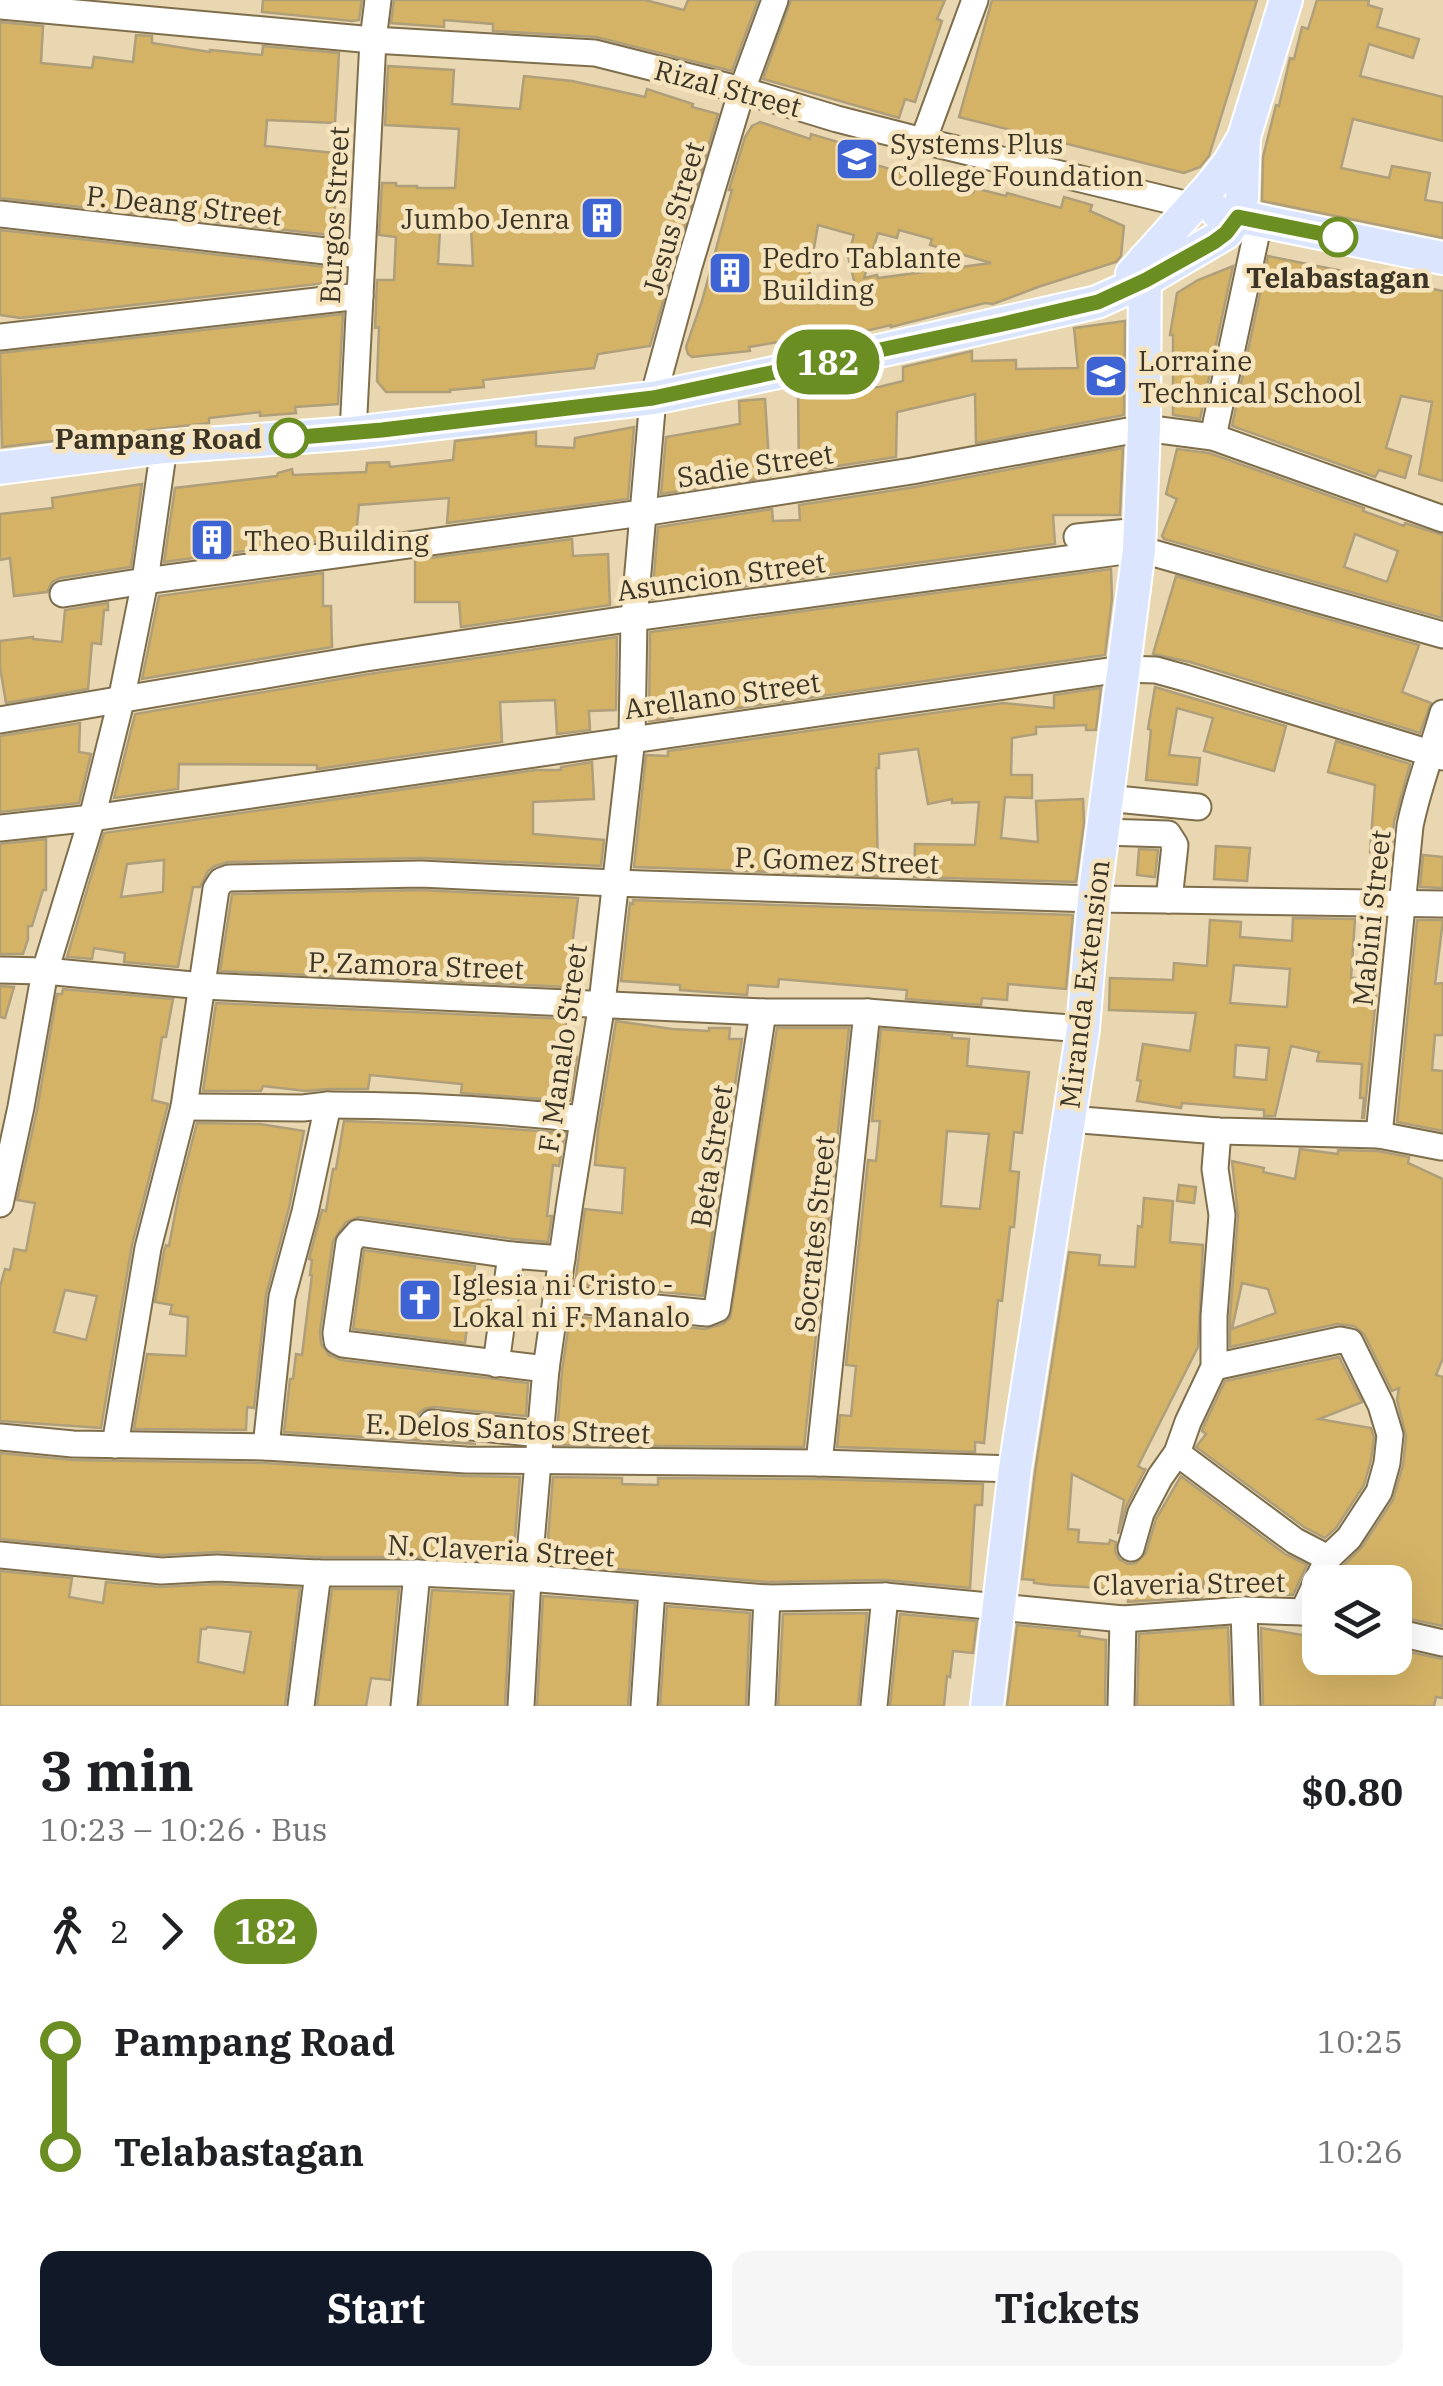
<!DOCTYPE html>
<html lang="en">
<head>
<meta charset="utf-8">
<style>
	:root { --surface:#fff; --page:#f6f6f6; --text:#202124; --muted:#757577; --accent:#111827 }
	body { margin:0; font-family:"IBM Plex Serif",serif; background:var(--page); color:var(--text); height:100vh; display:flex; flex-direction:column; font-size:38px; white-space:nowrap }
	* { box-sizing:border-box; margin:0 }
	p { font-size:32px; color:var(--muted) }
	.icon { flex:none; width:55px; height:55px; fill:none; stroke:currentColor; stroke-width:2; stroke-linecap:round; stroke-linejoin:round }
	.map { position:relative; height:1706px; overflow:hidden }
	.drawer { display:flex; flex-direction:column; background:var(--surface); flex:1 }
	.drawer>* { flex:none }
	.badge { padding:0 20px; border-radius:32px; font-size:35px; line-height:65px }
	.tools { position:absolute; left:1302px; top:1565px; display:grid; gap:20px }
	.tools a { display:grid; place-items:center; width:110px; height:110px; border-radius:20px; background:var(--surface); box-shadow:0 10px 40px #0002; font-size:50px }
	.map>.badge { position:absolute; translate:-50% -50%; box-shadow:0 0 0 5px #fff }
	.legs { display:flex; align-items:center; gap:15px; height:110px; padding:0 40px; font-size:32px }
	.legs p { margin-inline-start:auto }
	.head { display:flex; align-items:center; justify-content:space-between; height:170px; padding:0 40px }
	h1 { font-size:55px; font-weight:800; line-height:75px }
	.primary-button { display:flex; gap:20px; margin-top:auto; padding:20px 40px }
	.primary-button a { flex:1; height:115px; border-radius:20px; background:var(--accent); color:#fff; font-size:40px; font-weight:800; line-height:115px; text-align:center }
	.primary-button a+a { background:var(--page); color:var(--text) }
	ul { padding:0 40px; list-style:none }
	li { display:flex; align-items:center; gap:35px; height:110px; font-size:38px }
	li i { display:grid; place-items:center; width:15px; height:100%; margin:0 12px; background:currentColor }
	li i::after { content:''; width:25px; height:25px; margin:-12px; border:8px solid; border-radius:50%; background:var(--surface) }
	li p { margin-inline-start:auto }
	li:first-child i { background:linear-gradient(#0000 50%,currentColor 0) }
	li:last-child i { background:linear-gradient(currentColor 50%,#0000 0) }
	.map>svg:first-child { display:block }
	.building { fill:#d4b366; stroke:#af9e7a; stroke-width:2.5; fill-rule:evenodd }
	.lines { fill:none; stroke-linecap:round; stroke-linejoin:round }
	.minor-casing { stroke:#7e6e4b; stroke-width:29 }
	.major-casing { stroke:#fff; stroke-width:36 }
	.minor { stroke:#fff; stroke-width:25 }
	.major { stroke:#dbe6fe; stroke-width:32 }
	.line-1-casing { stroke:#fff; stroke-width:22 }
	.line-1 { stroke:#6b8e23; stroke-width:15 }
	.stop-1-dot { fill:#fff; stroke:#6b8e23; stroke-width:5 }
	.labels { text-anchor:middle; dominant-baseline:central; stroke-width:9; stroke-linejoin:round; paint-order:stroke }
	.street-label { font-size:28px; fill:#3c3526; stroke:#f5e4be }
	.poi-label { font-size:28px; fill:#3c3526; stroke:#f5e4be; text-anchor:start }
	.stop-label { font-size:28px; font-weight:bold; fill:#3c3526; stroke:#f5e4be }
</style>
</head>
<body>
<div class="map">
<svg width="1443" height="1706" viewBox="0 0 1443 1706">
	<rect width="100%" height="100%" fill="#e8d7b1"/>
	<g class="building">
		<path d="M263 0H362L359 20 352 21 262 12Z"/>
		<path d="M394 0H645L684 10 688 0H758L732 71 596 37 493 31V24L444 20V27L391 23Z"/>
		<path d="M791 0H945L937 19 942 21 915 102 905 99 899 118 763 79Z"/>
		<path d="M992 0H1257L1209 156 1200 167 1184 173 959 117Z"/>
		<path d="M1317 0H1369L1368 5 1382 9 1377 27 1419 39 1413 58 1369 44 1360 76 1443 97V141L1353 119 1341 168 1389 178 1392 166 1430 173 1425 200 1443 203V238L1262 201 1263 157 1276 105 1279 106 1290 58 1294 59 1302 27 1308 29Z"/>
		<path d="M0 22 43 26 41 63 92 68 94 57 133 62 136 35 152 36V43L210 52V50L262 55 263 46 339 53 335 123 267 120 265 146 336 153 334 182H337L333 230 330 229V235L0 198Z"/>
		<path d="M388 66 454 70 452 104 520 109 524 76 572 81 645 97 647 89 693 104 692 107 718 114 650 346 598 354 594 368 483 380 484 387 450 390V392H386L377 381 379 327 375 328 377 280H394L396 237 379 235 382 183H396V186H417V188H455L459 129 385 125ZM471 229 473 266 438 264 440 230Z"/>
		<path d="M760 122 810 139 811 134 872 152 869 163 973 193 974 188 1006 196 1007 193 1061 208 1064 197 1092 205 1090 211 1124 226 1121 256 1116 262 1038 287 993 304 985 303 891 327V325L801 346 802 338 749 347 750 351 692 357 688 354 686 347 702 301 732 190H729L745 137 752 126ZM818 225 854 235 848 256 856 288 805 300ZM899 230 932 239 930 245 991 263 878 278 877 275 864 278 878 233 897 238Z"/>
		<path d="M0 230 326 267V283L20 318 0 315Z"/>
		<path d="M1268 256 1443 291V481L1419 474 1432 402 1401 396 1386 448 1411 456 1405 478 1379 470 1375 477 1232 426Z"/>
		<path d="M1233 266 1200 419 1173 415V335H1170L1177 293 1198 280Z"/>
		<path d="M343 314 338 404 295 407 296 413 260 416V412L209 418V423L2 447 0 353Z"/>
		<path d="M1125 321 1124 415 976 443 975 394 897 412 896 457 799 472 798 392H837V388L879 387 903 381V367L972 351V361L1016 360V369L1078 368 1074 328Z"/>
		<path d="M765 399 770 477 661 494 666 437 740 424 739 401Z"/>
		<path d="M634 427 628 499 447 523 449 498 359 505 356 536 164 562 175 488 277 476 278 473 292 469 293 475 366 472 367 463 389 462 390 467 453 460 455 441 536 432V446L574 448 575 438Z"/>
		<path d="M1123 448 1120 515H1053L1055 544 652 599 658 527 772 509 773 521 800 520 799 505 915 487Z"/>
		<path d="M1177 449 1209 453 1364 508 1363 511 1404 526 1405 523 1443 535 1442 618 1164 539 1162 536 1177 499 1166 494ZM1355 534 1398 551 1387 582 1344 567Z"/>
		<path d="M142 484 131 567 60 578 52 582 47 592 14 596 10 558 0 560V514L53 508 52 498Z"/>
		<path d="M572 539 573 556 608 554 610 605 461 627 459 602H415V560Z"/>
		<path d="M1111 569 1112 599 1105 655 732 709 672 712 673 718 649 721 650 632Z"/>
		<path d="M323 573V606H331L332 647 142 679 159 596Z"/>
		<path d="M1176 576 1419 645 1402 692 1431 703 1420 733 1190 662 1153 654Z"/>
		<path d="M108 603V610H104L101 644 92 643 88 689 6 703 0 667V641L33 637V639L62 642 65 610Z"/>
		<path d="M617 637 616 710 589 711 590 730 557 734 555 700 500 702 502 742 317 769V765L179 764 178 789 114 798 135 714 369 674Z"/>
		<path d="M1155 687 1286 726 1274 771 1204 751 1213 718 1177 708 1169 755 1200 758 1197 785 1146 780 1151 730 1148 729Z"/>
		<path d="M1101 688 1096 730H1086V725L1036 727V734L1012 738 1011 775H1032V798L1005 797 1001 838 1038 842 1036 801 1083 799 1084 823 1076 882 914 877 915 844 975 845 979 802 952 803V799L928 804 918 749 879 754V768H876L878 876 634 867 646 755 668 756V751L1003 703 1054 708V695Z"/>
		<path d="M80 723 79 752 91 754 79 803 0 812V736Z"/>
		<path d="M1336 741 1410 764 1394 822 1391 853 1370 852 1375 785 1328 772Z"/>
		<path d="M592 762 594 799 533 802V834L604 840 601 866 421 858 228 862 215 866 208 871 200 887H193L178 967 124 962 125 953 94 948 92 959 67 957 104 833 536 770H561V767ZM164 860 163 892 121 897 127 864Z"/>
		<path d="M46 839V890H43L32 926H28V939L23 954H0V844Z"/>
		<path d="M1216 846 1250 848 1247 881 1214 879Z"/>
		<path d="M1139 849 1158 850 1155 877 1137 875Z"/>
		<path d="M1423 855 1443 857V888L1420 887Z"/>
		<path d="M421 890 578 898 567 987 220 971 232 894Z"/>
		<path d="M633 900 1073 915 1066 989 1008 984 1007 1000 982 998 981 1005 906 999 907 990 779 979 778 987 748 985 747 995 680 990V985L621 981 630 903 633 904Z"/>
		<path d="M1293 918 1355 919 1351 978 1378 977 1364 1118H1362L1364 1098H1360L1362 1064 1317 1061 1319 1052 1291 1046 1275 1116H1264V1110L1182 1103 1181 1108 1137 1101 1141 1081 1137 1080 1143 1044 1190 1051 1196 1013 1109 1010 1110 978 1173 980 1174 963 1207 966 1210 920 1241 922 1240 937 1292 941ZM1234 965 1290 969 1287 1007 1230 1003ZM1236 1045 1269 1048 1266 1080 1234 1077Z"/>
		<path d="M1417 920H1443L1435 984 1443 983V1035H1435L1432 1070 1443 1071V1131L1397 1122Z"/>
		<path d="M0 986 14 987 5 1018 0 1017Z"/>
		<path d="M63 989 173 999 166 1037H162L152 1100 168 1104 132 1245 101 1428 0 1421V1287L5 1269 10 1270 14 1249 26 1251 35 1203 17 1200 37 1110 57 994H62ZM65 1290 97 1296 86 1340 54 1332Z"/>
		<path d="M216 1003 566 1019 564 1056 577 1057 570 1101 461 1093 462 1084 370 1075 368 1089H328L306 1091 263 1086 261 1091H203Z"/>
		<path d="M616 1021 672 1029 709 1031V1028H730L729 1039H742L703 1296 575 1284 585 1209 622 1213 625 1168 595 1165 598 1130Z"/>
		<path d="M777 1028H849L825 1253 811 1251 806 1297 820 1298 804 1447 556 1445 562 1371 570 1316 705 1329 723 1324 730 1318Z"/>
		<path d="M881 1029 952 1035V1038L969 1039 967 1066 1029 1072 1022 1133 1014 1132 1010 1171 1019 1172 1014 1227H1010L1002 1301 998 1300 984 1443 975 1442V1452L837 1447 840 1415 851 1416 856 1366 846 1365 868 1160 876 1161 880 1121H872ZM947 1131 989 1134 980 1209 941 1206Z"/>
		<path d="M344 1121 455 1125 565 1133 559 1166 553 1165 547 1216H552L548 1242 513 1239 359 1217 346 1222 333 1241 320 1331 321 1344 329 1355 341 1360 528 1383 526 1416 434 1407 424 1409 418 1414 417 1429 423 1437 476 1444 284 1432 290 1379H293L296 1354 302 1355 312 1275H310L312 1260 309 1259 322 1210 326 1211 333 1169H336Z"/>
		<path d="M197 1123 260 1124 304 1131 289 1208 266 1295 254 1408 247 1407 246 1430 134 1429 147 1354 186 1356 188 1317 170 1314 172 1305 155 1302 164 1251 166 1245 169 1246 180 1188Z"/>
		<path d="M1300 1149 1338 1154V1150L1377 1151 1409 1157 1408 1163 1443 1179V1358L1436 1375 1443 1377V1626L1395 1616V1582H1335L1341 1568 1362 1547 1393 1500 1403 1465 1406 1436 1397 1400 1399 1388 1392 1391 1364 1334 1354 1326 1337 1324 1230 1347V1317L1238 1216 1232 1161 1264 1168 1263 1172 1295 1179ZM1242 1283 1268 1289 1276 1313 1232 1329Z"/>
		<path d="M1179 1185 1196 1187 1194 1203 1177 1201Z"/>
		<path d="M1144 1198 1173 1201 1170 1242 1203 1245 1198 1347 1138 1466 1145 1470 1146 1468 1127 1505 1118 1534 1124 1500 1072 1474 1068 1529 1079 1530 1078 1542 1109 1544 1110 1540 1116 1542 1115 1551 1119 1559 1128 1564 1136 1563 1146 1553 1156 1519 1181 1476 1285 1554 1307 1565 1293 1595 1247 1594 1227 1584 1225 1589 1204 1580 1202 1597 1128 1602V1593L1103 1588 1050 1585 1034 1583V1580L1022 1579 1035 1472 1069 1252 1100 1255 1099 1265 1135 1267 1138 1226 1142 1227Z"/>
		<path d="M364 1250 475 1266 472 1292 489 1294 486 1319 468 1318 465 1343 353 1329Z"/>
		<path d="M1339 1357 1362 1402 1319 1419 1371 1428 1374 1437 1371 1460 1364 1485 1336 1528 1325 1538 1304 1527 1196 1447 1206 1434 1202 1431 1203 1428 1225 1381Z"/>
		<path d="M0 1453 73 1460 265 1463 465 1476 520 1477 513 1561 417 1557H318L218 1552 161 1555 0 1539Z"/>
		<path d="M553 1477 622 1478V1484L658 1485V1478L819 1479 983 1484 982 1505H975L970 1588 885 1580 768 1582 546 1563Z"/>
		<path d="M0 1571 72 1578 69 1597 103 1603 106 1582 160 1587 217 1584 300 1588 285 1706H0ZM207 1627 251 1632 244 1673 198 1662 201 1629H206Z"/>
		<path d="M332 1589H399L390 1680 371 1678 366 1706H317Z"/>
		<path d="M432 1590 511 1594 505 1706H420Z"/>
		<path d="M543 1596 635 1603 628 1706H537Z"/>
		<path d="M667 1606 750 1613 746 1706H660Z"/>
		<path d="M867 1613 858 1706H778L783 1614Z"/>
		<path d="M900 1614 977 1621 973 1653 953 1651 950 1677 947 1676 944 1706H890Z"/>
		<path d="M1017 1625 1080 1631 1079 1636 1106 1640 1105 1706H1007Z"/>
		<path d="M1228 1627 1231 1706H1137L1139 1634Z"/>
		<path d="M1261 1628 1320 1638V1658H1395V1649L1443 1659V1698L1436 1697 1434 1706H1263Z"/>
	</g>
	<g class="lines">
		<defs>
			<g id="minor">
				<path d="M0 6 373 40 595 53 742 90 837 119 923 141 1193 206"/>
				<path d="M923 141 975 0"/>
				<path d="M0 214 361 255"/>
				<path d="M0 337 360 296"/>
				<path d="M353 433 373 40 378 0"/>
				<path d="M1213 437 1259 222"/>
				<path d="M1077 537 1140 531"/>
				<path d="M63 594 145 581 642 513 912 471 1144 428 1213 437 1443 519"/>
				<path d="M0 720 366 658 634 618 1139 549 1443 635"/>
				<path d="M1106 798 1198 807"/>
				<path d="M0 828 92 818 1122 669 1156 670 1185 678 1443 757"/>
				<path d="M1102 832 1168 834 1175 845 1169 900"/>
				<path d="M0 970 45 971 203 986 763 1012H867L1083 1029"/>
				<path d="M328 1105C414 1105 498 1110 583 1119"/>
				<path d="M184 1107 303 1108 328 1105 305 1212 282 1297 266 1447"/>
				<path d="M1069 1119 1218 1131 1379 1135 1441 1147"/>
				<path d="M1379 1135 1410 826C1418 786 1432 752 1443 713"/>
				<path d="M0 1204 21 1107 45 971 92 818 121 701 145 581 164 447"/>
				<path d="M556 1298 707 1313 717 1309 763 1012"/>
				<path d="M496 1364 511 1255"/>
				<path d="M1214 1367 1340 1340 1350 1342 1381 1405 1390 1435 1387 1463 1379 1492 1349 1538 1328 1558 1303 1612"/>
				<path d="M546 1369 343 1344 337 1341 336 1333 349 1243 358 1233 511 1255 562 1259"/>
				<path d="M432 1423 540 1434"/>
				<path d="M0 1437 73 1444 266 1447 466 1460 819 1463 1015 1469"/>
				<path d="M115 1445 148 1248 184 1107 216 889 221 881 229 878 421 874 614 883 1094 899 1443 904"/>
				<path d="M1177 1453 1295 1541 1328 1558"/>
				<path d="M819 1463 867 1012"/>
				<path d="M1131 1548 1141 1513 1160 1477 1177 1453 1188 1422 1214 1367V1316L1222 1215 1215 1169 1218 1131"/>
				<path d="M0 1555 161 1571 217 1568 318 1573H417L528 1578 767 1598 885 1596 1123 1619 1244 1610 1303 1612 1320 1616"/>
				<path d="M1244 1610 1247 1706"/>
				<path d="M1395 1632 1443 1643"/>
				<path d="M301 1706 318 1573"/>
				<path d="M404 1706 417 1573"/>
				<path d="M521 1706 528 1578 546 1369 570 1202 602 1003 632 738 634 618 653 398 689 266 742 90 775 0"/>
				<path d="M644 1706 652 1589"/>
				<path d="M762 1706 767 1598"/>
				<path d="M874 1706 885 1596"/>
				<path d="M1121 1706 1123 1619"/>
			</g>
			<g id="major">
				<path d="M1217 212 1443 258"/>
				<path d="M1132 274 1210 187 1229 163 1244 137 1286 0"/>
				<path d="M0 468 164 447 353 433 653 398 861 355 1097 302 1146 280 1226 233 1238 217 1242 198 1244 137"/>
				<path d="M987 1706 1015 1469 1083 1029 1094 899 1139 549 1144 428 1145 259"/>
			</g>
		</defs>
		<use href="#minor" class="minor-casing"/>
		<use href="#major" class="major-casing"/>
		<use href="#minor" class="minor"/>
		<use href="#major" class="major"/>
	</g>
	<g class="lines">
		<defs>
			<path id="line-1" d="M289 438 382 430 653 398 1003 324 1098 302 1146 280 1214 242 1226 233 1238 217 1338 237"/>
		</defs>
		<use href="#line-1" class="line-1-casing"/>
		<use href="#line-1" class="line-1"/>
	</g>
	<defs>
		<symbol id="university-square" viewBox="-11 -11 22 22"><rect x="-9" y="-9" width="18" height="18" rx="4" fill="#3e63d5" stroke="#f5e4be"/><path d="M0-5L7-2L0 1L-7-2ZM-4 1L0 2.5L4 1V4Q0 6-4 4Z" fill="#fff"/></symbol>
		<symbol id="building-square" viewBox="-11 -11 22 22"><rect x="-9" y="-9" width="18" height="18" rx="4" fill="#3e63d5" stroke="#f5e4be"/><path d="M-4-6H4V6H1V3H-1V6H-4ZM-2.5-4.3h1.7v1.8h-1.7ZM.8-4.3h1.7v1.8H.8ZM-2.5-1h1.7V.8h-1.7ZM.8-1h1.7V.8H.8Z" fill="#fff"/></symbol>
		<symbol id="school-square" viewBox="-11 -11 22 22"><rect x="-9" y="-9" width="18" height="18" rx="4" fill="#3e63d5" stroke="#f5e4be"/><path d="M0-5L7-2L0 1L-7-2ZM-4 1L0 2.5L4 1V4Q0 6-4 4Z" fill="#fff"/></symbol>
		<symbol id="church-square" viewBox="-11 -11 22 22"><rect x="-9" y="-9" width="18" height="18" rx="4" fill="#3e63d5" stroke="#f5e4be"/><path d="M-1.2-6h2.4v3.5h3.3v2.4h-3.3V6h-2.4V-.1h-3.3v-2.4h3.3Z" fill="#fff"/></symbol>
	</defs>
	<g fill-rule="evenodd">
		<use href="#university-square" x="832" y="134" width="50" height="50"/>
		<use href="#building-square" x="577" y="193" width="50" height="50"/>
		<use href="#building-square" x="705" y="248" width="50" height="50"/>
		<use href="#school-square" x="1081" y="351" width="50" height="50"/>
		<use href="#building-square" x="187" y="515" width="50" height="50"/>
		<use href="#church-square" x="395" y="1275" width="50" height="50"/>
	</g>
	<g class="stop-1-dot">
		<circle cx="1338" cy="237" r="18"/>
		<circle cx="289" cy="438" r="18"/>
	</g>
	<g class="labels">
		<g class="street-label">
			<text transform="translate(728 88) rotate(15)">Rizal Street</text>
			<text transform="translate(184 205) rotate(6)">P. Deang Street</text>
			<text transform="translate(334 215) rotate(-87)">Burgos Street</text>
			<text transform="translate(673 218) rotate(-74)">Jesus Street</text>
			<text transform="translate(755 465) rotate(-9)">Sadie Street</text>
			<text transform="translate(721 576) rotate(-8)">Asuncion Street</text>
			<text transform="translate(722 695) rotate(-8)">Arellano Street</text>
			<text transform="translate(837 860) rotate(2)">P. Gomez Street</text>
			<text transform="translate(1371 918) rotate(-84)">Mabini Street</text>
			<text transform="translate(416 965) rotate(2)">P. Zamora Street</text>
			<text transform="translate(1084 984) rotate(-83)">Miranda Extension</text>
			<text transform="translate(562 1048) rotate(-82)">F. Manalo Street</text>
			<text transform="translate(711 1156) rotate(-81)">Beta Street</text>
			<text transform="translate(814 1234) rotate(-84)">Socrates Street</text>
			<text transform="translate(508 1428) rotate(2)">E. Delos Santos Street</text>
			<text transform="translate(501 1550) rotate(3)">N. Claveria Street</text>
			<text transform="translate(1189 1583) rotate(-1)">Claveria Street</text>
		</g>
		<g class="poi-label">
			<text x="890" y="143">Systems Plus<tspan x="890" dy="32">College Foundation</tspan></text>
			<text x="570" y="218" text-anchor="end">Jumbo Jenra</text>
			<text x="762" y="257">Pedro Tablante<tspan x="762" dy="32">Building</tspan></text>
			<text x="1138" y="360">Lorraine<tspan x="1138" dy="32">Technical School</tspan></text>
			<text x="244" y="540">Theo Building</text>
			<text x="452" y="1284">Iglesia ni Cristo -<tspan x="452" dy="32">Lokal ni F. Manalo</tspan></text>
		</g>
		<g class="stop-label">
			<text x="1338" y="277">Telabastagan</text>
			<text x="262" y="438" text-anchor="end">Pampang Road</text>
		</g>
	</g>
</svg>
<div class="tools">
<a><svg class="icon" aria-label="layers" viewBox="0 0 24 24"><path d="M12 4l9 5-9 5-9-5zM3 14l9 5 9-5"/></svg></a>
</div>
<b class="badge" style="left:828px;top:362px;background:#6b8e23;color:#fff">182</b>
</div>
<section class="drawer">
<div class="head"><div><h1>3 min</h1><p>10:23 – 10:26 · Bus</p></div><b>$0.80</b></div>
<div class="legs"><svg class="icon" aria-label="walk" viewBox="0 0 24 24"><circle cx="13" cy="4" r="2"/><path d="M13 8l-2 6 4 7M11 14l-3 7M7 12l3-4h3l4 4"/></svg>2<svg class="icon" aria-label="forward" viewBox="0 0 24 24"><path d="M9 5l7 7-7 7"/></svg><b class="badge" style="background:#6b8e23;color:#fff">182</b></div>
<ul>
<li><i style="color:#6b8e23"></i><b>Pampang Road</b><p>10:25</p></li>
<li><i style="color:#6b8e23"></i><b>Telabastagan</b><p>10:26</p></li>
</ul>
<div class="primary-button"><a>Start</a><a>Tickets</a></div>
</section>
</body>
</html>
